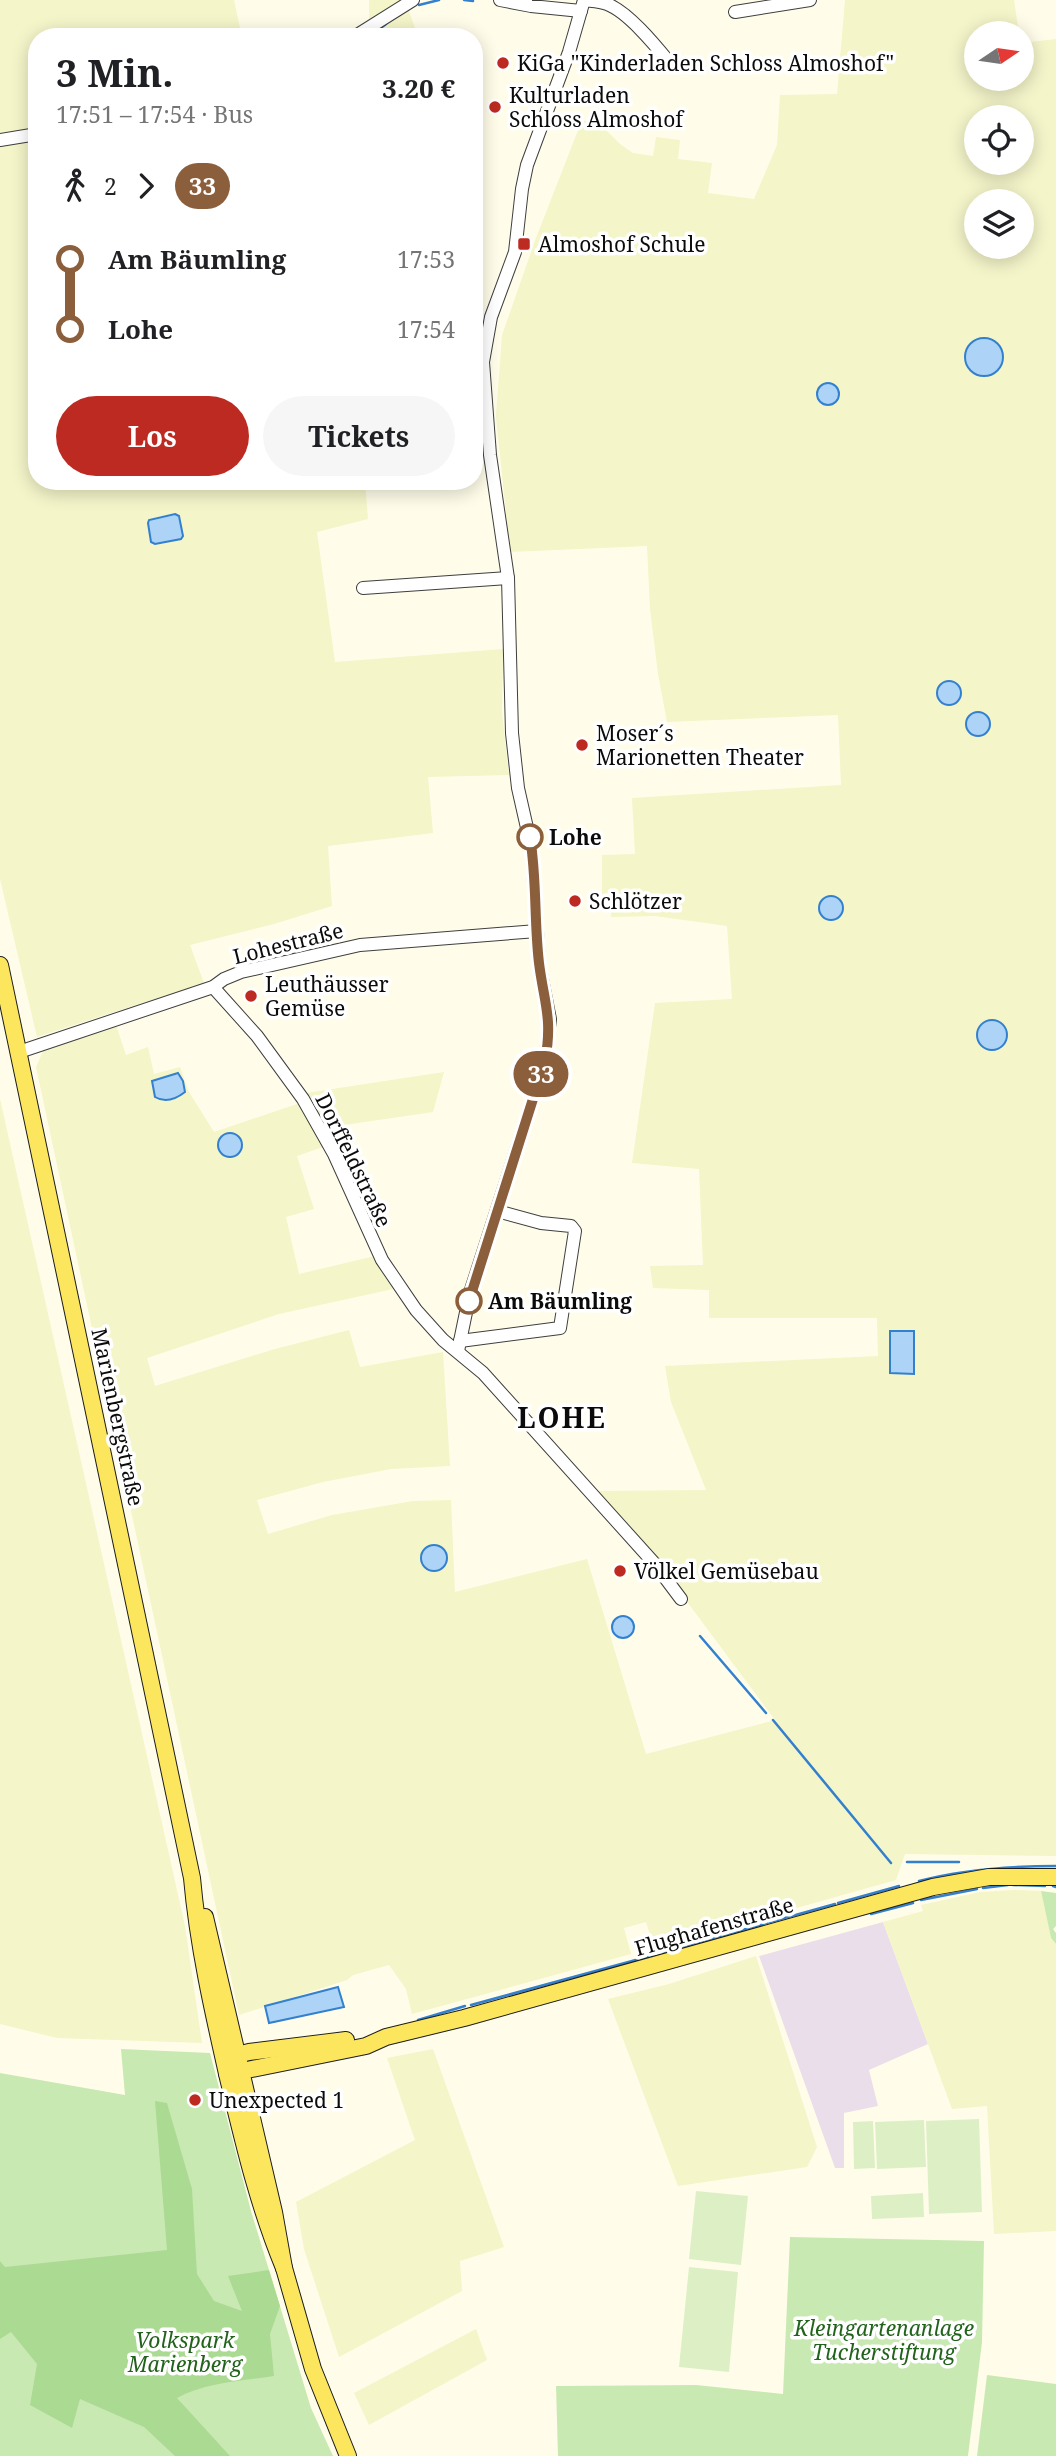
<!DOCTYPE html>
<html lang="de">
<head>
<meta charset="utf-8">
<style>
	:root { --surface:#fff; --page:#f6f6f6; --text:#202124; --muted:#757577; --accent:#bd2a21 }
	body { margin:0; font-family:"Noto Serif",serif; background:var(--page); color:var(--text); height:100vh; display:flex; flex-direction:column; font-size:26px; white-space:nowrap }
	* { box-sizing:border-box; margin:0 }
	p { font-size:23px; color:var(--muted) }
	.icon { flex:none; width:38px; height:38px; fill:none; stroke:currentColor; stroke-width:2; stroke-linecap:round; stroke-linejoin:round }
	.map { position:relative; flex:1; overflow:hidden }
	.drawer { position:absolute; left:28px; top:28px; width:455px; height:462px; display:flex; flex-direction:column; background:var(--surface); border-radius:28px; box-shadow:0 4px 18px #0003 }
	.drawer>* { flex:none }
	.badge { padding:0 14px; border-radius:23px; font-size:24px; line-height:46px }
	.needle { width:46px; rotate:77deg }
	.fabs { position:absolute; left:964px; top:21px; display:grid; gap:14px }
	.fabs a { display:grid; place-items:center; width:70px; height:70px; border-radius:50%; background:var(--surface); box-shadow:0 4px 18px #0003; font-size:35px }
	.map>.badge { position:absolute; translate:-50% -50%; box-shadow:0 0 0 4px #fff }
	.legs { display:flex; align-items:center; gap:10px; height:77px; padding:0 28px; font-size:23px }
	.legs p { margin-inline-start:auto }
	.headline { display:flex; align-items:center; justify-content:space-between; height:119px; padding:0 28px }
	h1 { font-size:38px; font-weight:700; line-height:52px }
	.action { display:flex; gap:14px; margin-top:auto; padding:14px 28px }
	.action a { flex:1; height:80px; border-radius:42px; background:var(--accent); color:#fff; font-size:28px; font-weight:700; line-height:80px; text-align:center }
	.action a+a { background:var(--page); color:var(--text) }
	ul { padding:0 28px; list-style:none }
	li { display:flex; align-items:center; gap:24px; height:70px; font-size:26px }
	li i { display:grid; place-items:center; width:10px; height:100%; margin:0 9px; background:currentColor }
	li i::after { content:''; width:18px; height:18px; margin:-9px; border:5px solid; border-radius:50%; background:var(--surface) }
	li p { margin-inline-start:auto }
	li:first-child i { background:linear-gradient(#0000 50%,currentColor 0) }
	li:last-child i { background:linear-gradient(currentColor 50%,#0000 0) }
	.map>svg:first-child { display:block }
	.industrial { fill:#ebdeeb }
	.farmland { fill:#f4f5c9; fill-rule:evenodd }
	.green { fill:#c9e9b3 }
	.forest { fill:#abda92 }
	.pitch { fill:#ddf0c5 }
	.water { fill:#add3f7; stroke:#3380cf; stroke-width:2 }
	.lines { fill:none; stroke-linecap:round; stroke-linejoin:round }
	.stream { stroke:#3380cf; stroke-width:2.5 }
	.minor-casing { stroke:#3e3e3e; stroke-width:14 }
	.major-casing { stroke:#1c1c1c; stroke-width:18 }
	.minor { stroke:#fff; stroke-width:12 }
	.major { stroke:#fbe65d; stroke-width:16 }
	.line-1-casing { stroke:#fff; stroke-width:16 }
	.line-1 { stroke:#8b5e3c; stroke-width:10 }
	.poi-dot { fill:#bd2a21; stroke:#fff; stroke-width:2.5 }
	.stop-1-dot { fill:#fff; stroke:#8b5e3c; stroke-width:3.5 }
	.labels { text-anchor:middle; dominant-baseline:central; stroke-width:7; stroke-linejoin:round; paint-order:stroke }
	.poi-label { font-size:21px; fill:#0b0b0b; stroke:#fff; text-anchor:start }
	.stop-label { font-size:21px; font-weight:bold; fill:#0b0b0b; stroke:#fff; text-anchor:start }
	.street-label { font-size:21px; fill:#0b0b0b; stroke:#fff }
	.park-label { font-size:21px; font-style:italic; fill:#22631b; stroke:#fff }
	.district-label { font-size:28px; font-weight:bold; letter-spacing:2px; fill:#0b0b0b; stroke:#fff }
</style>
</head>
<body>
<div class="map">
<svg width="1056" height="2456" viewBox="0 0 1056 2456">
	<rect width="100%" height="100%" fill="#fffde9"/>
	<path class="industrial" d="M883 1922 928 2044 869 2070 878 2106 844 2113V2168H835L759 1956Z"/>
	<g class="farmland">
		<path d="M0 0H234L242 37H37V481H365L368 519 317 532 335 662 503 649 502 713 509 775 428 777 433 833 328 846 332 906 274 924 190 945 204 983 37 1037 0 879Z"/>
		<path d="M369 0H405L415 28 426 37H354L369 21Z"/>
		<path d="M845 0H1014L1019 33H976V79H1022V43L1056 39V1856L905 1854 896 1880 654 1948 646 1922 624 1928 631 1954 412 2014 406 1989 389 1965 353 1975 347 1980 239 2015 36 1067 44 1049 116 1025 126 1055 148 1047 154 1074 180 1067 189 1092 214 1132 300 1103 306 1093 444 1072 433 1112 317 1129 326 1146 297 1156 314 1209 286 1217 299 1274 375 1256 393 1289 279 1314 147 1358 155 1386 275 1349 349 1330 360 1367 443 1352 450 1466 391 1469 323 1482 257 1500 268 1534 332 1515 413 1501 451 1500 455 1592 587 1559 646 1754 775 1720 659 1564 597 1491 706 1490 671 1402 665 1366 878 1356 877 1318H709V1290L653 1288 650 1266 703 1265 699 1169 632 1163 655 1003 732 999 727 926 655 916 611 917V895H602V855L635 854 632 798 841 785 838 715 667 722 658 674 650 609 647 546 510 552 496 416 502 335 536 238 582 120 605 129 620 144 633 153 653 156 656 137 680 140 678 159 712 163 708 193 754 199 777 145 780 95 837 94ZM976 117H1022V163H976ZM976 201H1022V247H976Z"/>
		<path d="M0 1099 185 1926 202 2043 57 2038 0 2024Z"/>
		<path d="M1014 1890 1041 1891 1051 1938 1056 1944V2231L994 2234 987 2106 952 2109 883 1922 923 1911 921 1905 980 1892Z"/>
		<path d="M756 1956 817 2147 807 2167 678 2186 608 1999 669 1984Z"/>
		<path d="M433 2049 504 2247 460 2261 462 2291 339 2357 304 2249 296 2202 415 2140 387 2058Z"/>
		<path d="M476 2329 487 2360 369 2425 354 2393Z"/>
	</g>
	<g class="green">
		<path d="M1041 1891 1056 1893V1926L1053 1929 1056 1933V1944L1051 1938Z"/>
		<path d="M121 2049 210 2053 251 2211 311 2408 333 2456H0V2073L125 2095Z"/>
		<path d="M790 2237 984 2241 982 2342 968 2456H558L556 2386 696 2385 783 2394Z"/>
		<path d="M987 2375 1056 2384V2456H977Z"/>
	</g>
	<path class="forest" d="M155 2101 167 2103 192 2189 197 2274 214 2301 242 2311 228 2276 269 2270 280 2306 270 2334 274 2376C241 2381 206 2382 177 2398L230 2456H175L144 2427 80 2399 72 2428 30 2405 37 2364 11 2332 0 2339V2261L5 2267 167 2250Z"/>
	<g class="pitch">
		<path d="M979 2119 982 2212 929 2214 926 2121Z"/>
		<path d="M924 2120 926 2167 877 2169 875 2122Z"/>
		<path d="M873 2121 875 2168 854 2169 853 2122Z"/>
		<path d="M696 2191 748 2196 741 2265 689 2259Z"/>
		<path d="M923 2193 924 2217 872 2219 871 2196Z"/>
		<path d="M689 2267 738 2272 729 2372 679 2367Z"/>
	</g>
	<g class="water">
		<circle cx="984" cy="357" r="19"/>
		<circle cx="828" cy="394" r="11"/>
		<path d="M175 514 179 516 183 536 181 539 155 544 151 542 148 523 149 520Z"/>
		<circle cx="949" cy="693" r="12"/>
		<circle cx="978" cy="724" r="12"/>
		<circle cx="831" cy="908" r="12"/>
		<circle cx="992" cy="1035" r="15"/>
		<path d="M178 1073 183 1081 185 1092C176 1099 165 1103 155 1097L152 1081Z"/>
		<circle cx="230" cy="1145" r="12"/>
		<path d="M890 1331H914V1374L890 1373Z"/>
		<circle cx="434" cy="1558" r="13"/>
		<circle cx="623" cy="1627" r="11"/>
		<path d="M338 1987 344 2007 269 2023 265 2006Z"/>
	</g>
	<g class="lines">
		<g class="stream">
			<path d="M464 0 473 1"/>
			<path d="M419 5 439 0"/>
			<path d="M369 37 386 24"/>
			<path d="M700 1636 766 1713"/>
			<path d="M773 1720 891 1863"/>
			<path d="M907 1862H959"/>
			<path d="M919 1881C965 1869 1009 1866 1056 1866"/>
			<path d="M1013 1885 1045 1886"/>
			<path d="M1053 1886 1056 1887"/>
			<path d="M983 1888 1008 1885"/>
			<path d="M921 1900 977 1889"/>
			<path d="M838 1903 899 1886"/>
			<path d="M871 1914 913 1903"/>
			<path d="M662 1952 835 1904"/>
			<path d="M471 2005 654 1955"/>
			<path d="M418 2020 465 2006"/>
		</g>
		<defs>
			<g id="minor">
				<path d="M500 0 531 6 581 11"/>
				<path d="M735 12 810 0"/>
				<path d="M354 37 413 0"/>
				<path d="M0 140 37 134"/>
				<path d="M363 588 508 578"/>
				<path d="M213 987 257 1036 303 1099 334 1154 382 1260 416 1310 443 1340 483 1373 654 1563 681 1599"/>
				<path d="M19 1052 213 987 224 979 241 972 360 945 537 931"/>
				<path d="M460 1341 560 1328 575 1231 571 1226 541 1223 497 1211"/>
				<path d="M458 1351 470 1293 545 1061 550 1019 539 964 532 850 518 788 512 733 508 578 490 455 483 362 491 317 515 252 522 189 527 165 569 52 584 0C591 1 600 1 607 4 628 12 655 45 669 62"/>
			</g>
			<g id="major">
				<path d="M0 965 192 1878C198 1946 213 2012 228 2078 244 2145 258 2205 284 2268"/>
				<path d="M205 1917 274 2212 284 2268 313 2369 348 2456"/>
				<path d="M229 2057 249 2052 346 2040"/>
				<path d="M227 2074 366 2046 386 2037 464 2018 933 1887 989 1877H1056"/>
			</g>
		</defs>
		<use href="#minor" class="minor-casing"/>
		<use href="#major" class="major-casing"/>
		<use href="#minor" class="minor"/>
		<use href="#major" class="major"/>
	</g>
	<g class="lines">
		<defs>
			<path id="line-1" d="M469 1301 545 1061C553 1018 544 1003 539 963 534 921 537 879 530 837"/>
		</defs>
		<use href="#line-1" class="line-1-casing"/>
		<use href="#line-1" class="line-1"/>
	</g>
	<g class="poi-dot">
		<circle cx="503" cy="63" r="7"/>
		<circle cx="495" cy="107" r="7"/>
		<rect x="517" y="237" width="14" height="14" rx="3.5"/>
		<circle cx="582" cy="745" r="7"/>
		<circle cx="575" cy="901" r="7"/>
		<circle cx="251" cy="996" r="7"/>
		<circle cx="620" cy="1571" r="7"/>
		<circle cx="195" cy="2100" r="7"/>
	</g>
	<g class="stop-1-dot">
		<circle cx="530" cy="837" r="12"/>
		<circle cx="469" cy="1301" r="12"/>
	</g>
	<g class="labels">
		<g class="poi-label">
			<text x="517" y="63">KiGa "Kinderladen Schloss Almoshof"</text>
			<text x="509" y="95">Kulturladen<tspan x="509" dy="24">Schloss Almoshof</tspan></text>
			<text x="538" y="244">Almoshof Schule</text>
			<text x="596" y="733">Moser´s<tspan x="596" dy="24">Marionetten Theater</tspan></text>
			<text x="589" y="901">Schlötzer</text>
			<text x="265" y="984">Leuthäusser<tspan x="265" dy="24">Gemüse</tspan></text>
			<text x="634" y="1571">Völkel Gemüsebau</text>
			<text x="209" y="2100">Unexpected 1</text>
		</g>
		<g class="stop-label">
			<text x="549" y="837">Lohe</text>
			<text x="488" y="1301">Am Bäumling</text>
		</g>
		<g class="street-label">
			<text transform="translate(288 943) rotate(-14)">Lohestraße</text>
			<text transform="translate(354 1160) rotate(64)">Dorffeldstraße</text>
			<text transform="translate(118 1417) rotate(78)">Marienbergstraße</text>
			<text transform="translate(714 1926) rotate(-16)">Flughafenstraße</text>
		</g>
		<g class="park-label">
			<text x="884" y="2328">Kleingartenanlage<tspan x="884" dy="24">Tucherstiftung</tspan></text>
			<text x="185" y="2340">Volkspark<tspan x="185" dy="24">Marienberg</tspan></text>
		</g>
		<g class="district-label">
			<text x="562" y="1417">LOHE</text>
		</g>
	</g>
</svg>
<div class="fabs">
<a><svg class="needle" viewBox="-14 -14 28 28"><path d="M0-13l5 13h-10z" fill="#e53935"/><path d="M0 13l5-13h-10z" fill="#757577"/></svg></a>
<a><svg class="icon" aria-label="locate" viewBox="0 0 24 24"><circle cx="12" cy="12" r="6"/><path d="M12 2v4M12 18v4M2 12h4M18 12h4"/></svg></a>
<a><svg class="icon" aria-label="layers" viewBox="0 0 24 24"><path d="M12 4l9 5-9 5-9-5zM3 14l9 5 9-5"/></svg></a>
</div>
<b class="badge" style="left:541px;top:1074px;background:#8b5e3c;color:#fff">33</b>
<section class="drawer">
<div class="headline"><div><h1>3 Min.</h1><p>17:51 – 17:54 · Bus</p></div><b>3.20 €</b></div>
<div class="legs"><svg class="icon" aria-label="walk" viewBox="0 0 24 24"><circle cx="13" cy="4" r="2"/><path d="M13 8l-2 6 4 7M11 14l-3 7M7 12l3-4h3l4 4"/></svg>2<svg class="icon" aria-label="forward" viewBox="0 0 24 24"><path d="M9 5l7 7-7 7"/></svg><b class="badge" style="background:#8b5e3c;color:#fff">33</b></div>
<ul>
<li><i style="color:#8b5e3c"></i><b>Am Bäumling</b><p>17:53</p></li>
<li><i style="color:#8b5e3c"></i><b>Lohe</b><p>17:54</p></li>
</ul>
<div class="action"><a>Los</a><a>Tickets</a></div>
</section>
</div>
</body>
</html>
